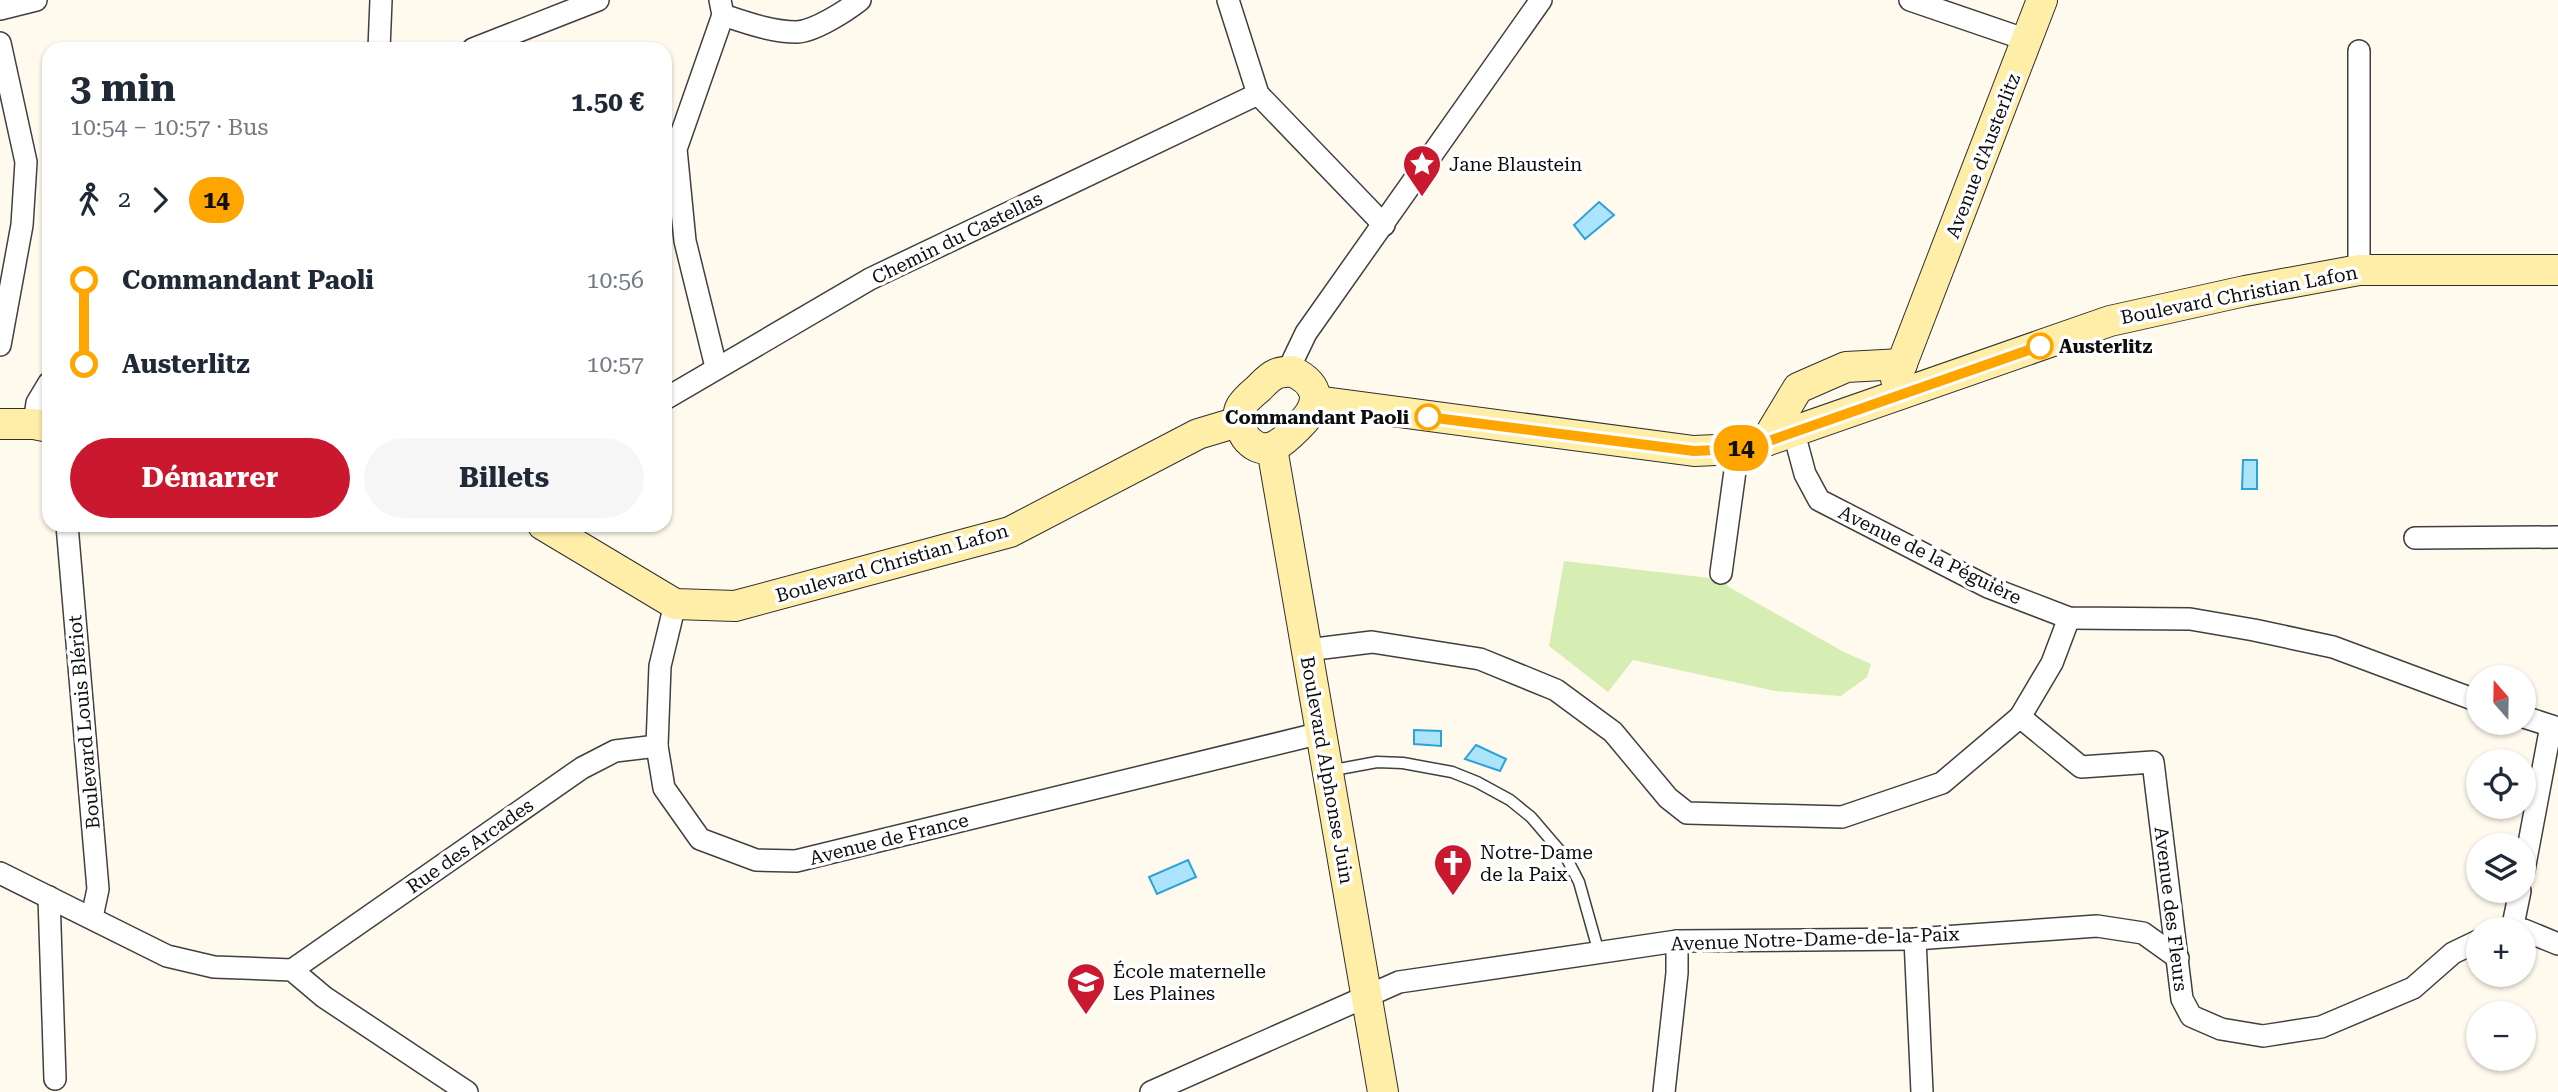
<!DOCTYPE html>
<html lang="fr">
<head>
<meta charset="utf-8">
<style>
	:root { --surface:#fff; --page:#f6f6f7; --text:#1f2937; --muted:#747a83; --accent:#ca182f }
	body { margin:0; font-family:"Roboto Serif",serif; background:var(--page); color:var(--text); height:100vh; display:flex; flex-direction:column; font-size:26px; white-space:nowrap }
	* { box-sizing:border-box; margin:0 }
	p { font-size:23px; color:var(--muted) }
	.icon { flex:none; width:38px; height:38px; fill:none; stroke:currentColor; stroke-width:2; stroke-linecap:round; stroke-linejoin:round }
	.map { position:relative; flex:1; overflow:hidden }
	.details { position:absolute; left:42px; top:42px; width:630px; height:490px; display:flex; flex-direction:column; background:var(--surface); border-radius:21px; box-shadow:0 2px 5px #0004 }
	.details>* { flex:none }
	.badge { padding:0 14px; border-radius:23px; font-size:24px; line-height:46px }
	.needle { width:46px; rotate:340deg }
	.fabs { position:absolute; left:2466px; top:665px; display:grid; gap:14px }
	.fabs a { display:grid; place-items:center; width:70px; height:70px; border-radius:50%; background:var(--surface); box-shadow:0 2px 5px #0004; font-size:35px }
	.map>.badge { position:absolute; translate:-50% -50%; box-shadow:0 0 0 4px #fff }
	.legs { display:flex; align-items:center; gap:10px; height:77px; padding:0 28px; font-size:23px }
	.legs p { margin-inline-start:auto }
	.summary { display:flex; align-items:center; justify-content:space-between; height:119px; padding:0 28px }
	h1 { font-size:38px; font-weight:700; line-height:52px }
	.button { display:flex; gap:14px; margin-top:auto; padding:14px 28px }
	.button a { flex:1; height:80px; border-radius:42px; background:var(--accent); color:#fff; font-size:28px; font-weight:700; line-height:80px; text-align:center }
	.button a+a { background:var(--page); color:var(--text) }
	ul { padding:0 28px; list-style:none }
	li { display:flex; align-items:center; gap:24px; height:84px; font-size:26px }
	li i { display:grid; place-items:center; width:10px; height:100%; margin:0 9px; background:currentColor }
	li i::after { content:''; width:18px; height:18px; margin:-9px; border:5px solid; border-radius:50%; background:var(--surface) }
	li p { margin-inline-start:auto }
	li:first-child i { background:linear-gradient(#0000 50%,currentColor 0) }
	li:last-child i { background:linear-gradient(currentColor 50%,#0000 0) }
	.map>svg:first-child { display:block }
	.green { fill:#d6edb3 }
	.water { fill:#ace4fc; stroke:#2ca2da; stroke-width:2 }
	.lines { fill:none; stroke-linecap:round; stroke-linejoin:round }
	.lane-casing { stroke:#404040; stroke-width:13 }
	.street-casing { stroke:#404040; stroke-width:24 }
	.secondary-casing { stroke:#2f2f2f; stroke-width:32 }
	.lane { stroke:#fff; stroke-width:10 }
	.street { stroke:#fff; stroke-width:21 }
	.secondary { stroke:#ffeea8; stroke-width:30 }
	.line-1-casing { stroke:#fff; stroke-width:16 }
	.line-1 { stroke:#ffa500; stroke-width:10 }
	.stop-1-dot { fill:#fff; stroke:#ffa500; stroke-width:3.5 }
	.labels { text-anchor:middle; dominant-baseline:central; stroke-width:7; stroke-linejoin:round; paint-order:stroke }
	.street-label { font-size:19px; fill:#0d0d0d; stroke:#fff }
	.poi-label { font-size:19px; fill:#0d0d0d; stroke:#fff; text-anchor:start }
	.stop-label { font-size:19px; font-weight:bold; fill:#0d0d0d; stroke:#fff; text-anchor:start }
</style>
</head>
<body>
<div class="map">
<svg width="2558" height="1092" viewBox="0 0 2558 1092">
	<rect width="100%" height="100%" fill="#fffaed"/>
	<path class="green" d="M1564 561 1727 580V586L1842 651 1871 664 1867 677 1841 696 1775 691 1633 660 1608 692 1549 646Z"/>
	<g class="water">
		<path d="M1599 202 1614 215 1585 239 1574 225Z"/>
		<path d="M2243 460H2257V489H2242Z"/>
		<path d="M1414 730 1441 731V746L1414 744Z"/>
		<path d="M1476 745 1506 759 1500 771 1465 759Z"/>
		<path d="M1188 860 1196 877 1157 894 1149 877Z"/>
	</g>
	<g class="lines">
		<defs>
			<path id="lane" d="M1328 771 1377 762 1403 763 1452 772 1477 782 1510 800 1531 817 1567 859 1579 882 1599 953"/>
			<g id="street">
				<path d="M1228 0 1258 94 1384 225"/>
				<path d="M1910 0 2027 40"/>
				<path d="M0 9 36 0"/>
				<path d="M723 15C747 23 772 32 797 32 815 31 846 11 860 0"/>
				<path d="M0 43 26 162 22 225 0 345"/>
				<path d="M379 49 381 0"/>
				<path d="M473 49 598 0"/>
				<path d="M2359 270V51"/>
				<path d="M716 367 685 241 676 149 723 15 720 0"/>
				<path d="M1292 371 1293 360 1306 333 1541 0"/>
				<path d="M665 399 870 279 1258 94"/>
				<path d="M34 424 37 403 49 383"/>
				<path d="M1794 433 1805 474 1819 500 1988 587 2069 618 2190 619 2254 630 2333 647 2478 701"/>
				<path d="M67 525 98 889 92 917"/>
				<path d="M2415 538 2558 537"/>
				<path d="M1721 573 1738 449"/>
				<path d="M675 604 660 666 657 746 664 788 700 839 756 860 796 861 1321 733"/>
				<path d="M1307 650 1372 642 1480 659 1556 690 1613 732 1668 798 1687 813 1842 817 1942 783 2020 717 2052 663 2069 618"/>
				<path d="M2020 717 2081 767 2153 762 2182 999 2191 1016 2221 1029 2263 1036 2321 1027 2413 988 2453 953 2478 941"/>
				<path d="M2524 717 2558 728"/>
				<path d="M2524 870 2551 726"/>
				<path d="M0 873 167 956 214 967 292 970 324 997 467 1092"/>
				<path d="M49 897 55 1079"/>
				<path d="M2513 925 2520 891"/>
				<path d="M2524 930 2558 944"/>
				<path d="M1915 939 1922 1092"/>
				<path d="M292 970 582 768 615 751 657 746"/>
				<path d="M1151 1092 1399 982 1677 941 1915 939 2097 926 2143 933 2178 958"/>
				<path d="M1664 1092 1677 973V941"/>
			</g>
			<g id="secondary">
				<path d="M1292 371C1320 385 1322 403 1300 425 1287 438 1269 459 1250 442 1246 439 1243 433 1241 428 1233 409 1245 400 1259 388 1264 383 1269 377 1276 374 1280 372 1286 372 1292 371Z"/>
				<path d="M1900 394 1896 379 2042 0"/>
				<path d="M1316 401 1694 451 1738 449 1766 441 2110 321 2245 291 2359 270H2558"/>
				<path d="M0 424H34L49 427"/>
				<path d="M1766 441 1798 388 1846 367 1902 364"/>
				<path d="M1272 448 1383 1092"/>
				<path d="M543 525 675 604 735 606 1010 532 1198 434 1238 422"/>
			</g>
		</defs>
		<use href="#lane" class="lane-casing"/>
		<use href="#street" class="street-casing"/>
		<use href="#secondary" class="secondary-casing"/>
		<use href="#lane" class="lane"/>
		<use href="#street" class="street"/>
		<use href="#secondary" class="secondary"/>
	</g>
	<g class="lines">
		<defs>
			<path id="line-1" d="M1428 417 1694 451 1738 449 1766 442 2040 346"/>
		</defs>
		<use href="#line-1" class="line-1-casing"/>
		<use href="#line-1" class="line-1"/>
	</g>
	<defs>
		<symbol id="sight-pin" viewBox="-11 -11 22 30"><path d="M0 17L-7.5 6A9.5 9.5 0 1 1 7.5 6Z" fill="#ca182f" stroke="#fff"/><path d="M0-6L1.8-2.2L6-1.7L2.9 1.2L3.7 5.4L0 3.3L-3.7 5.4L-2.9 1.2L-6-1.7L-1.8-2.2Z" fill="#fff"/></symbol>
		<symbol id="church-pin" viewBox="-11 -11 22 30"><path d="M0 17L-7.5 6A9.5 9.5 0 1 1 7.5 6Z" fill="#ca182f" stroke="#fff"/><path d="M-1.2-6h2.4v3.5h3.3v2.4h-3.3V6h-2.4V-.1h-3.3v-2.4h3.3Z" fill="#fff"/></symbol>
		<symbol id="school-pin" viewBox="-11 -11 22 30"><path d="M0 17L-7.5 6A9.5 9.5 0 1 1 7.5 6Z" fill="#ca182f" stroke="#fff"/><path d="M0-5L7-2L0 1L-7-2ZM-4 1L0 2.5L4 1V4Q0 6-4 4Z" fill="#fff"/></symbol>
	</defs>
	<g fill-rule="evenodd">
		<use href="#sight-pin" x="1400" y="142" width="44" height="60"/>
		<use href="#church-pin" x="1431" y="841" width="44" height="60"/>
		<use href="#school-pin" x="1064" y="960" width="44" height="60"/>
	</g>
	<g class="stop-1-dot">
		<circle cx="2040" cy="346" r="12"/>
		<circle cx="1428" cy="417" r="12"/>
	</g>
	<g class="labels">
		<g class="street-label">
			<text transform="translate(1983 156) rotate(-69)">Avenue d'Austerlitz</text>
			<text transform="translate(957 238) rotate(-26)">Chemin du Castellas</text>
			<text transform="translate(2239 295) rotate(-11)">Boulevard Christian Lafon</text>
			<text transform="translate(1930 555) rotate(26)">Avenue de la Péguière</text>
			<text transform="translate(892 563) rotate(-16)">Boulevard Christian Lafon</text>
			<text transform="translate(84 722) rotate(-95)">Boulevard Louis Blériot</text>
			<text transform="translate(1327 770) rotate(80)">Boulevard Alphonse Juin</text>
			<text transform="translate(889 839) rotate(-14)">Avenue de France</text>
			<text transform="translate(470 846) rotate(-35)">Rue des Arcades</text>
			<text transform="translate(2171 909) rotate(83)">Avenue des Fleurs</text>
			<text transform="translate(1815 939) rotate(-2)">Avenue Notre-Dame-de-la-Paix</text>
		</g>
		<g class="poi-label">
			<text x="1449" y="164">Jane Blaustein</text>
			<text x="1480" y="852">Notre-Dame<tspan x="1480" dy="22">de la Paix</tspan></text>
			<text x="1113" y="971">École maternelle<tspan x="1113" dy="22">Les Plaines</tspan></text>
		</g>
		<g class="stop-label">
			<text x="2059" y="346">Austerlitz</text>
			<text x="1409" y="417" text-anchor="end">Commandant Paoli</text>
		</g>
	</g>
</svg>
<div class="fabs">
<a><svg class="needle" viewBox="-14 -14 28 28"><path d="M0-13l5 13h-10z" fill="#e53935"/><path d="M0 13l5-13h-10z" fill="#747a83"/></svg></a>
<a><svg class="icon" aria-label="locate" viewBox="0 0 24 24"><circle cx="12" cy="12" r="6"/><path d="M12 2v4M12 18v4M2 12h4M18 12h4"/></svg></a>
<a><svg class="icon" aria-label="layers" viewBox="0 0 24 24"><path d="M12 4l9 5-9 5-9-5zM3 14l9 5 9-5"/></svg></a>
<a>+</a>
<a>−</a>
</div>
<b class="badge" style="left:1741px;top:448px;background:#ffa500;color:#111">14</b>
<section class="details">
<div class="summary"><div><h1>3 min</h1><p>10:54 – 10:57 · Bus</p></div><b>1.50 €</b></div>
<div class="legs"><svg class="icon" aria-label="walk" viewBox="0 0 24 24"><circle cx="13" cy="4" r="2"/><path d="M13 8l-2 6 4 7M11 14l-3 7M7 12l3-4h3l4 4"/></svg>2<svg class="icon" aria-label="forward" viewBox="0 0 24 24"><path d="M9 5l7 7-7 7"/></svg><b class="badge" style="background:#ffa500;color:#111">14</b></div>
<ul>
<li><i style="color:#ffa500"></i><b>Commandant Paoli</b><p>10:56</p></li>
<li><i style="color:#ffa500"></i><b>Austerlitz</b><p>10:57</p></li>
</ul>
<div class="button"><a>Démarrer</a><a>Billets</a></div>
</section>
</div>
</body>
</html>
